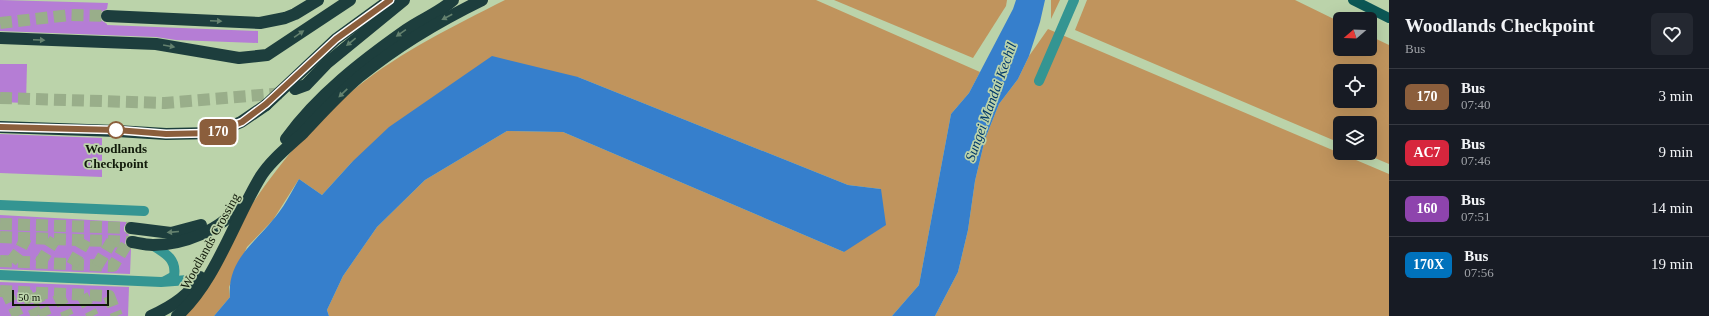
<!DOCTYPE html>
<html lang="en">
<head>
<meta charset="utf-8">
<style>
	:root { --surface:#171b24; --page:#242831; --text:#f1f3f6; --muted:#9ea1a6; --line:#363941 }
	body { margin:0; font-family:Georgia,serif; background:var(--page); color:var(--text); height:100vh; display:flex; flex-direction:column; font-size:15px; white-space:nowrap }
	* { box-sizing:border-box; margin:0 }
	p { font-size:13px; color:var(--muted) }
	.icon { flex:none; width:22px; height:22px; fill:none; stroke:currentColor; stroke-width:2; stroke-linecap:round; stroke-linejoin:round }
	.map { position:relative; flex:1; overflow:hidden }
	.details { display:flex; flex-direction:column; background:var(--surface); width:320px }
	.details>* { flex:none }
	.badge { padding:0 8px; border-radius:6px; font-size:14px; line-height:26px }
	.needle { width:26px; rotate:251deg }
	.tools { position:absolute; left:1333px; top:12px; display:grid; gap:8px }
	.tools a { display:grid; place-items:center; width:44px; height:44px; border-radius:6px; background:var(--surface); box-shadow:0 4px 16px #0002; font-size:20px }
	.scale { position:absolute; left:12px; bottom:10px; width:97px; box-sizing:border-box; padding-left:4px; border:2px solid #111a0a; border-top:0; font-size:11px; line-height:14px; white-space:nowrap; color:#111a0a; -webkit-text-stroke:3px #bbd3aa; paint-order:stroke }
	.map>.badge { position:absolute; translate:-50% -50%; box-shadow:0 0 0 2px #fff }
	.round { display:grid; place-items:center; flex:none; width:42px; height:42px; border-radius:6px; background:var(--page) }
	.overview { display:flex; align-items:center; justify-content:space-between; height:68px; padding:0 16px }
	h1 { font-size:19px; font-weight:700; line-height:30px }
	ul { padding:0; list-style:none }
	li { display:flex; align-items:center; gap:12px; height:56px; padding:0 16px; border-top:1px solid var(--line) }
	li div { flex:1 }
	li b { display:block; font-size:15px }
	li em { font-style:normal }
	li .badge { min-width:44px; font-weight:700; text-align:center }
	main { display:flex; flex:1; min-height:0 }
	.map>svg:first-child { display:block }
	.green { fill:#c0945d; fill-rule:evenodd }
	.water { fill:#367fcc }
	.building { fill:#b57dd5 }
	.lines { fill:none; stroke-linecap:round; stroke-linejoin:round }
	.highway-tunnel { stroke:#99ae8a; stroke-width:12; stroke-dasharray:12 6; stroke-linecap:butt }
	.minor { stroke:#349592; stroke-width:10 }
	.major { stroke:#0c5755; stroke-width:10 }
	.highway { stroke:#1d3e3d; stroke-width:12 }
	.highway-bridge { stroke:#1d3e3d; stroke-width:12 }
	.oneway { fill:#64816e }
	.line-casing { stroke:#fff; stroke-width:9 }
	.line { stroke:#8b5e3c; stroke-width:6 }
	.stop-dot { fill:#fff; stroke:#8b5e3c; stroke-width:2 }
	.labels { text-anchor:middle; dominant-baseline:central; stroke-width:3.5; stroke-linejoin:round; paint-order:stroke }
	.stop-label { font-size:13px; font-weight:bold; fill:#111a0a; stroke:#bbd3aa }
	.street-label { font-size:13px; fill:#111a0a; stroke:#bbd3aa }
	.water-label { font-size:14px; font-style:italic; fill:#013869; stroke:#bbd3aa }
</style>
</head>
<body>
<main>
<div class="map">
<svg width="1389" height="316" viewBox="0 0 1389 316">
	<rect width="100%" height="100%" fill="#bbd3aa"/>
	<g class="green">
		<path d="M505 0H816L980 72 969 93 951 114 919 285 892 316H329L327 310 343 276 377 227 425 180 507 131 563 132 844 252 881 189 848 185 578 77 352 162 322 195 299 179 273 220 247 247 229 287 230 297 214 316H181C232 235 280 147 357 87 402 51 454 26 505 0Z"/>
		<path d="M834 0H1007L1006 6 973 58Z"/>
		<path d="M1051 0H1060L1051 19Z"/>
		<path d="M1087 0H1295L1340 22V49H1370V36L1389 45V164L1363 153H1370V123H1340V143L1075 30ZM1340 71H1370V101H1340Z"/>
		<path d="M1048 29 1389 174V316H935L958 272 968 230 975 181 985 139 999 104 1018 79 1029 56Z"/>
	</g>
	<g class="water">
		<path d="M1016 0H1045L1040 22 1029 56 1018 79 999 104 985 139 975 181 968 230 958 272 935 316H892L919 285 951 114 969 93 1013 9Z"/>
		<path d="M492 56 578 77 848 185 881 189 886 225 844 252 563 132 507 131 425 180 377 227 343 276 327 310 329 316H214L230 297C227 262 252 245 272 221 283 209 291 193 299 179L322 195 352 162 389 127Z"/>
	</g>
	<g class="building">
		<path d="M0 0 108 3 107 9 101 12 100 16 101 20 107 24V25L258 31V43L176 40 156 37 0 31Z"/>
		<path d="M0 64H27L26 103 0 102Z"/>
		<path d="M0 134 102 138V177L0 173Z"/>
		<path d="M0 215 127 222 124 227V231L129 235 126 238 125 244 131 249 130 274 0 269Z"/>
		<path d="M0 282 129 287 128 316H0Z"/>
	</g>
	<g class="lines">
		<g class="highway-tunnel">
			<path d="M0 23 70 15 107 16"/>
			<path d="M0 98 165 103 284 93"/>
			<path d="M0 224 131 228"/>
			<path d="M0 237 132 242"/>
			<path d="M0 261 113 266 128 242"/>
			<path d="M11 262 20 250 26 238"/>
			<path d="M40 263 55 239"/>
			<path d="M72 265 86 240"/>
			<path d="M97 266 112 241"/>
			<path d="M0 291 109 296 117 316"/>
			<path d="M6 291 18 316"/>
			<path d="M26 292 37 316"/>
			<path d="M35 292 46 316"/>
			<path d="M58 294 68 316"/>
			<path d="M82 295 93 316"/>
		</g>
		<g class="minor">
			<path d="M1039 81 1074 0"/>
			<path d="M0 205 144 211"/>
			<path d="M152 245C165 253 177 259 174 276L165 281"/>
			<path d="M0 275 161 282 188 280 197 283"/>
		</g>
		<path class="major" d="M1353 0 1389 18"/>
		<g class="highway">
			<path d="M107 16 260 23 285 18 295 14 318 0"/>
			<path d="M0 38 156 44 239 58 267 55 350 0"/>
			<path d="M295 89 306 85 327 63 404 0"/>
			<path d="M0 127 117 131 166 134 215 133 241 122 266 105"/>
			<path d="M286 139C318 95 362 61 406 30 421 19 439 13 453 0"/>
			<path d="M131 228 171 233 201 225"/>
			<path d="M132 242C138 243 146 245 153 245 183 245 222 230 239 205"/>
			<path d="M151 316C169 308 190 295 200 277"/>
			<path d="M177 316C215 283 234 220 261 176 271 160 289 146 303 133 321 114 339 94 359 77 397 46 439 21 482 0"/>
		</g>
		<path class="highway-bridge" d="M266 105 336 39 387 2"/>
	</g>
	<defs><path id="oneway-solid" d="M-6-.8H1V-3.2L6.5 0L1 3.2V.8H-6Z"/></defs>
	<g class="oneway">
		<use href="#oneway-solid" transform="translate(447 17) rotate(152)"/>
		<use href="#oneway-solid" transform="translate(216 21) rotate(3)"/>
		<use href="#oneway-solid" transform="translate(401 33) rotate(145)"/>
		<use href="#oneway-solid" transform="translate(299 34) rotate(-34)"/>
		<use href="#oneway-solid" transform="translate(39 40) rotate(2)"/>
		<use href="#oneway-solid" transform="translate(351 42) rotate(141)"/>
		<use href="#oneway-solid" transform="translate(169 46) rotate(10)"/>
		<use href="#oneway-solid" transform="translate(343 93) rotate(136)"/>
		<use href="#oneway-solid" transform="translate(173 232) rotate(175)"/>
	</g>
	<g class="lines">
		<defs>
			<path id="line" d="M0 127 117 130 166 134 215 133 242 122 266 104 336 39 390 0"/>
		</defs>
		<use href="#line" class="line-casing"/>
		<use href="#line" class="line"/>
	</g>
	<circle class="stop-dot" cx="116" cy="130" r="8"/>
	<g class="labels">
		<g class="stop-label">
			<text x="116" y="148">Woodlands<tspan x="116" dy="15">Checkpoint</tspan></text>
		</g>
		<g class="street-label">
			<text transform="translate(210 241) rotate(-61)">Woodlands Crossing</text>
		</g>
		<g class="water-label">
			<text transform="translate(991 102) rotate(-70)">Sungei Mandai Kechil</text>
		</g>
	</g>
</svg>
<div class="tools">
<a><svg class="needle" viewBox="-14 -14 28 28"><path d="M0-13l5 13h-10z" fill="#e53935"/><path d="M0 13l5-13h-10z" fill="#9ea1a6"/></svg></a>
<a><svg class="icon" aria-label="locate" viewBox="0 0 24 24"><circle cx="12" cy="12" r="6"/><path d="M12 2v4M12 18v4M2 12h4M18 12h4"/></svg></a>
<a><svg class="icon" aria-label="layers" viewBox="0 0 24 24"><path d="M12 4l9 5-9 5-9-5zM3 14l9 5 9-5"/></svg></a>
</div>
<div class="scale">50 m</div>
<b class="badge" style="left:218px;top:132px;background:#8b5e3c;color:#fff">170</b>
</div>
<section class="details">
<div class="overview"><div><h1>Woodlands Checkpoint</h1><p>Bus</p></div><a class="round"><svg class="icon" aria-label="heart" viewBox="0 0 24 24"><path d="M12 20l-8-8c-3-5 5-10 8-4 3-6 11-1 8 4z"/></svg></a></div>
<ul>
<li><span class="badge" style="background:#8b5e3c;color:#fff">170</span><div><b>Bus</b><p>07:40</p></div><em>3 min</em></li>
<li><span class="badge" style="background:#d7263d;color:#fff">AC7</span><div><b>Bus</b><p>07:46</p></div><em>9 min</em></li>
<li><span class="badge" style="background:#8e44ad;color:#fff">160</span><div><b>Bus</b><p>07:51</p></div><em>14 min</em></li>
<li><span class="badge" style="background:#0072bc;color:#fff">170X</span><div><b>Bus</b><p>07:56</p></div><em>19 min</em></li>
</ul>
</section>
</main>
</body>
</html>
